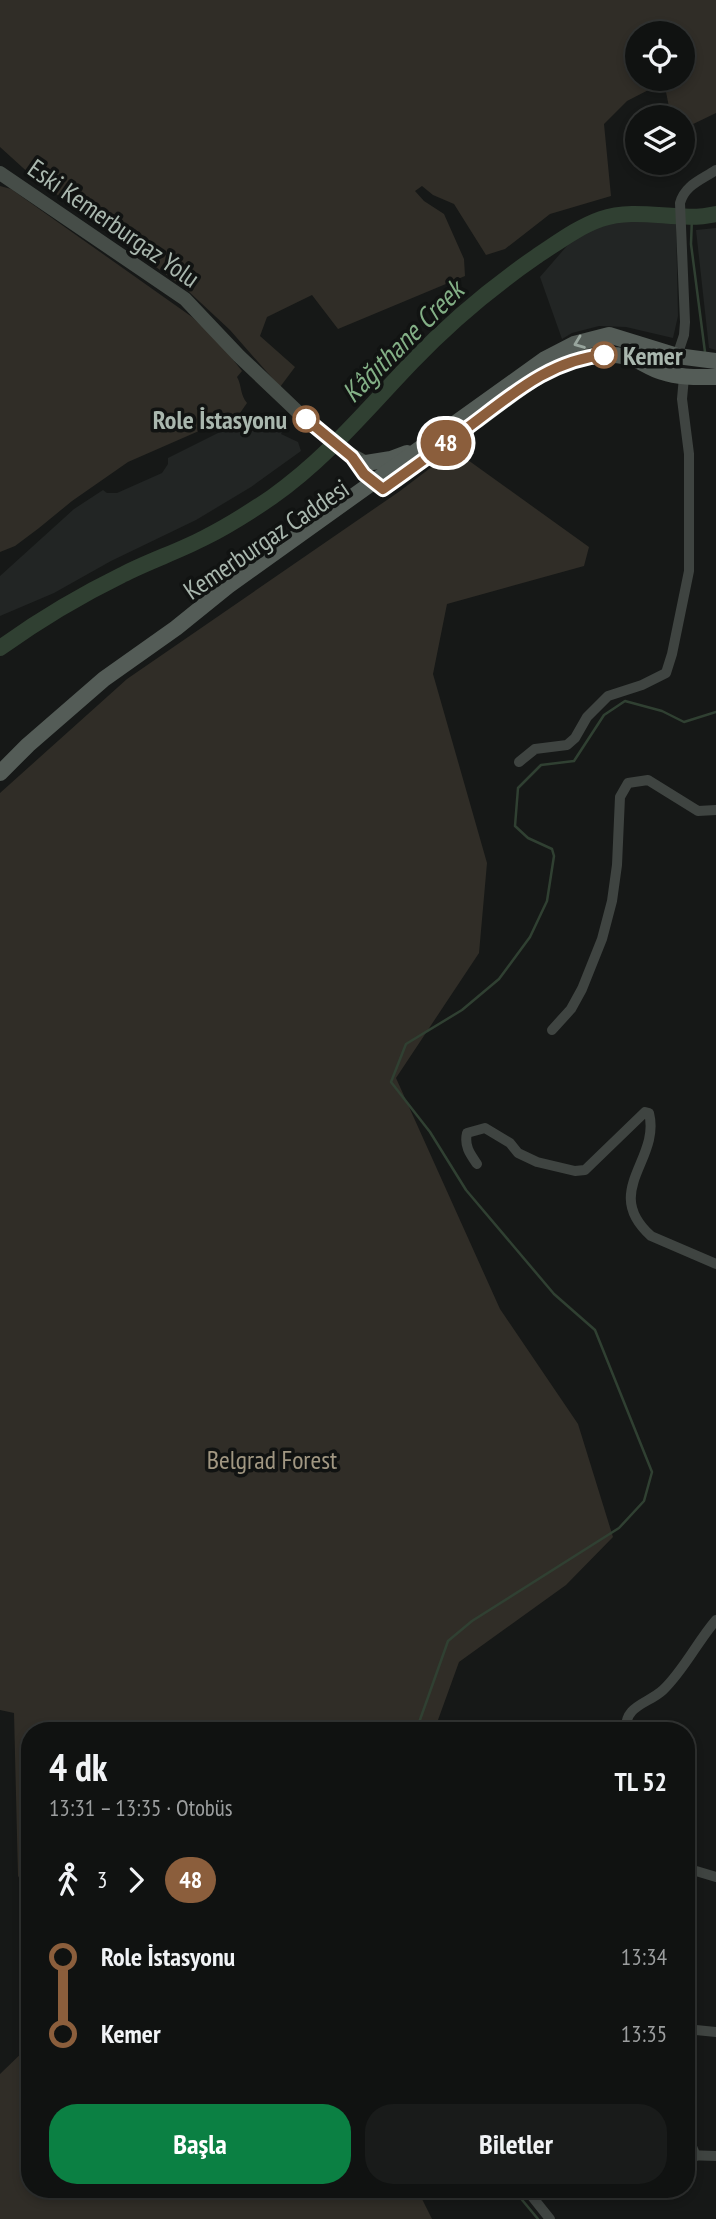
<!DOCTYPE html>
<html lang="tr">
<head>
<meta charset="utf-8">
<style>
	:root { --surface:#101211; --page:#191b1a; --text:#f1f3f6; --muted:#9c9e9f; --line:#303231; --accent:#0b8043 }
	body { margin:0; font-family:"PT Sans Narrow",sans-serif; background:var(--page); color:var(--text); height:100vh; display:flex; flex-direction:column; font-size:26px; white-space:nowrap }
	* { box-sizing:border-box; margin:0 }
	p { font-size:23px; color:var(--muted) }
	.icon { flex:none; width:38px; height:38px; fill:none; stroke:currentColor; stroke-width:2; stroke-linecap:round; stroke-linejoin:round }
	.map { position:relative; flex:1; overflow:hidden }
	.details { position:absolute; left:21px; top:1722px; width:674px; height:476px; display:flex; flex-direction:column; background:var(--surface); border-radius:28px; box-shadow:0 4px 10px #0003,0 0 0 2px var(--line) }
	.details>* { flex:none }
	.badge { padding:0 14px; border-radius:23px; font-size:24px; line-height:46px }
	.buttons { position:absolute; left:625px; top:21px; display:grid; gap:14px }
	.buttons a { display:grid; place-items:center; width:70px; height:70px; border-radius:50%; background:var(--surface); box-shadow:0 4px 10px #0003,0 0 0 2px var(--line); font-size:35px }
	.map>.badge { position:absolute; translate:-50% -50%; box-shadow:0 0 0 4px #fff }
	.legs { display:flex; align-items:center; gap:10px; height:77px; padding:0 28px; font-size:23px }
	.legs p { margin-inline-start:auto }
	.headline { display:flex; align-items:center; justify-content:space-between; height:119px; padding:0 28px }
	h1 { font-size:38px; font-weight:700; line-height:52px }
	.primary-button { display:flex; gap:14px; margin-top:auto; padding:14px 28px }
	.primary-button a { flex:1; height:80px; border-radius:28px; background:var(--accent); color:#fff; font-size:28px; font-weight:700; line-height:80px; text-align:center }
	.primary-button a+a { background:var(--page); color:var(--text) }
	ul { padding:0 28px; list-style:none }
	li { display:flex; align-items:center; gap:24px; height:77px; font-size:26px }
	li i { display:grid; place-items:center; width:10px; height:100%; margin:0 9px; background:currentColor }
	li i::after { content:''; width:18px; height:18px; margin:-9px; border:5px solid; border-radius:50%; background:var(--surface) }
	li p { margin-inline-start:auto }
	li:first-child i { background:linear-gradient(#0000 50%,currentColor 0) }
	li:last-child i { background:linear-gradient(currentColor 50%,#0000 0) }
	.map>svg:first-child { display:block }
	.built { fill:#222524 }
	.green { fill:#302d27; fill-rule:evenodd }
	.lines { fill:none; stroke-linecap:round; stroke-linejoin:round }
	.stream { stroke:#304032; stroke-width:2.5 }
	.river { stroke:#304032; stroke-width:16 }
	.street { stroke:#3f4441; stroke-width:10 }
	.secondary { stroke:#464d48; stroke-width:14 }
	.primary { stroke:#545c57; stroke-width:16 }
	.oneway { stroke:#98a59d }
	.line-1-casing { stroke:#fff; stroke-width:16 }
	.line-1 { stroke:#8b5e3c; stroke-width:10 }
	.stop-1-dot { fill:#fff; stroke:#8b5e3c; stroke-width:3.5 }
	.labels { text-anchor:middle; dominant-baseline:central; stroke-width:7; stroke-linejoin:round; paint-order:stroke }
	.street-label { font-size:26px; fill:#a9b7ae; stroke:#111312 }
	.stop-label { font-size:26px; font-weight:bold; fill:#a9b7ae; stroke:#111312; text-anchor:start }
	.park-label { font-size:26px; fill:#a19782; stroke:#111312 }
	.water-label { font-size:28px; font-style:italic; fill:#83b086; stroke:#111312 }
</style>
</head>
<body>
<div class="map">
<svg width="716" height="2219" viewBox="0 0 716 2219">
	<rect width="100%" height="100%" fill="#161817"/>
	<g class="built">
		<path d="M620 219H645L676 223 678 316 673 338 626 327 599 326 572 333 562 339 540 277 579 232 597 224Z"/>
		<path d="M716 228V350L709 348 696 230Z"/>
		<path d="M269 414 284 428 281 434 298 442 301 451 251 487 196 520 111 561 54 593 0 616V576L74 509 103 490 107 493H117L162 473 168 464V458L240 422Z"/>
	</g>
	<g class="green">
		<path d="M0 0H716V113L689 126H683L682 117H671L664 82 627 101 604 124 611 196 550 214 505 249 486 255 454 204 433 195 422 186 415 191 424 201 444 214 464 259 465 276 338 329 312 295 267 317 260 336 295 367 280 387 230 330 186 289 33 177 0 147ZM637 33H682V79H637Z"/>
		<path d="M0 186 11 189 192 317 219 342 242 371 237 377C242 386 240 395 247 403L240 413 128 462 72 501 39 528 15 546 0 552Z"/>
		<path d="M454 450 589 547 584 566 447 604 433 674 487 863 479 953 396 1078 500 1309 578 1424 613 1537 566 1585 459 1662 434 1731H30V1895L18 1876 14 1713 0 1710V793L127 679 400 491Z"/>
		<path d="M30 2045V2189H417L432 2219H0V2074Z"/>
	</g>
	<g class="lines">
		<g class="stream">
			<path d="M692 217 691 244 705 352"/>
			<path d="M416 1731 448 1641 472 1621 619 1528 644 1501 652 1472 595 1330 554 1294 466 1190 430 1132 391 1082 406 1044 462 1010 499 979 530 937 547 901 554 856 552 849 528 838 515 826 518 788 541 765 574 761 604 715 625 701 662 711 684 722 716 712"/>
			<path d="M513 2189 538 2219"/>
		</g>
		<path class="river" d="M0 648C39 620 79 596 122 575 149 561 177 552 204 538 228 526 250 512 272 497 327 458 366 410 412 362 450 322 492 287 537 256 557 243 578 227 601 219 639 206 678 223 716 214"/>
		<g class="street">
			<path d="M677 356 684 335 685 322 680 203C685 185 701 180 716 170"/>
			<path d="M519 762 535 749 567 745 575 738 587 717 608 696 642 685 666 673 672 654 689 571V454L682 399 684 377"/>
			<path d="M552 1030 571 1009 582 989 602 939 612 901 617 865 620 797 628 783 648 780 698 811 716 810"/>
			<path d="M477 1164C470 1154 464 1146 467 1133L485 1128 510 1143 518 1153 537 1162 575 1171 585 1170 645 1112 649 1113C661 1160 601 1191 651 1236L716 1264"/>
			<path d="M626 1731C624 1705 648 1704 663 1690 684 1670 697 1642 716 1620"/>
			<path d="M686 1868 716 1877"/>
			<path d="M686 2029 716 2032"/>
			<path d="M686 2133 696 2156"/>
			<path d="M686 2155 716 2156"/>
			<path d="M526 2189 550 2219"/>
		</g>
		<path class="secondary" d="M0 173 185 299 239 356 301 415 343 450 366 463"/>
		<g class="primary">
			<path d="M478 420C522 388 569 344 628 357 640 360 650 369 662 372 680 378 698 377 716 377"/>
			<path d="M366 463 391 459 407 453"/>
			<path d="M0 773 28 745 104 679 176 628 228 586 545 359 574 344 609 335 677 356 716 361"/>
		</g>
	</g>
	<defs><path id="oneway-chevron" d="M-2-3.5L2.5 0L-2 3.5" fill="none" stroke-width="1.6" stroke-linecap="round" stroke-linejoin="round" transform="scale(1.75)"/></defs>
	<use class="oneway" href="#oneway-chevron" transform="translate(579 343) rotate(159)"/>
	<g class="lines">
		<defs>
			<path id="line-1" d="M306 419 352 457 364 474 383 489C411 469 439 449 467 428 509 397 549 360 604 355"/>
		</defs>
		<use href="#line-1" class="line-1-casing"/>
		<use href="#line-1" class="line-1"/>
	</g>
	<g class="stop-1-dot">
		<circle cx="604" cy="355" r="12"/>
		<circle cx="306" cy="419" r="12"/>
	</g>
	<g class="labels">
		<g class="street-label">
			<text transform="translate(114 223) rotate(35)">Eski Kemerburgaz Yolu</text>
			<text transform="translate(266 539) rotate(-34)">Kemerburgaz Caddesi</text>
		</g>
		<g class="stop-label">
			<text x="623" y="355">Kemer</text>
			<text x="287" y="419" text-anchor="end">Role İstasyonu</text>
		</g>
		<g class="park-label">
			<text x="272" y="1459">Belgrad Forest</text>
		</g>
		<g class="water-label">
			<text transform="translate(402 341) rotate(-45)">Kâğıthane Creek</text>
		</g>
	</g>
</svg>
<div class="buttons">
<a><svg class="icon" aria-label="locate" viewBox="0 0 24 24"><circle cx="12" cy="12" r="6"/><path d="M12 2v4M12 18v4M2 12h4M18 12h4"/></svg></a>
<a><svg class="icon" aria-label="layers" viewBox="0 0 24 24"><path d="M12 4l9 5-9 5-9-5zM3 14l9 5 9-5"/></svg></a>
</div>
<b class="badge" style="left:446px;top:443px;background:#8b5e3c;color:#fff">48</b>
<section class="details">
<div class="headline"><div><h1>4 dk</h1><p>13:31 – 13:35 · Otobüs</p></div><b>TL 52</b></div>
<div class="legs"><svg class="icon" aria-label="walk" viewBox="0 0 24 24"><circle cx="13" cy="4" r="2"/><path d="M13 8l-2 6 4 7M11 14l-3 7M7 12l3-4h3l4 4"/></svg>3<svg class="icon" aria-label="forward" viewBox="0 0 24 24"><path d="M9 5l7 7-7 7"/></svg><b class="badge" style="background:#8b5e3c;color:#fff">48</b></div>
<ul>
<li><i style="color:#8b5e3c"></i><b>Role İstasyonu</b><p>13:34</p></li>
<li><i style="color:#8b5e3c"></i><b>Kemer</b><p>13:35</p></li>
</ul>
<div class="primary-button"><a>Başla</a><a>Biletler</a></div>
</section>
</div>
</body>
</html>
